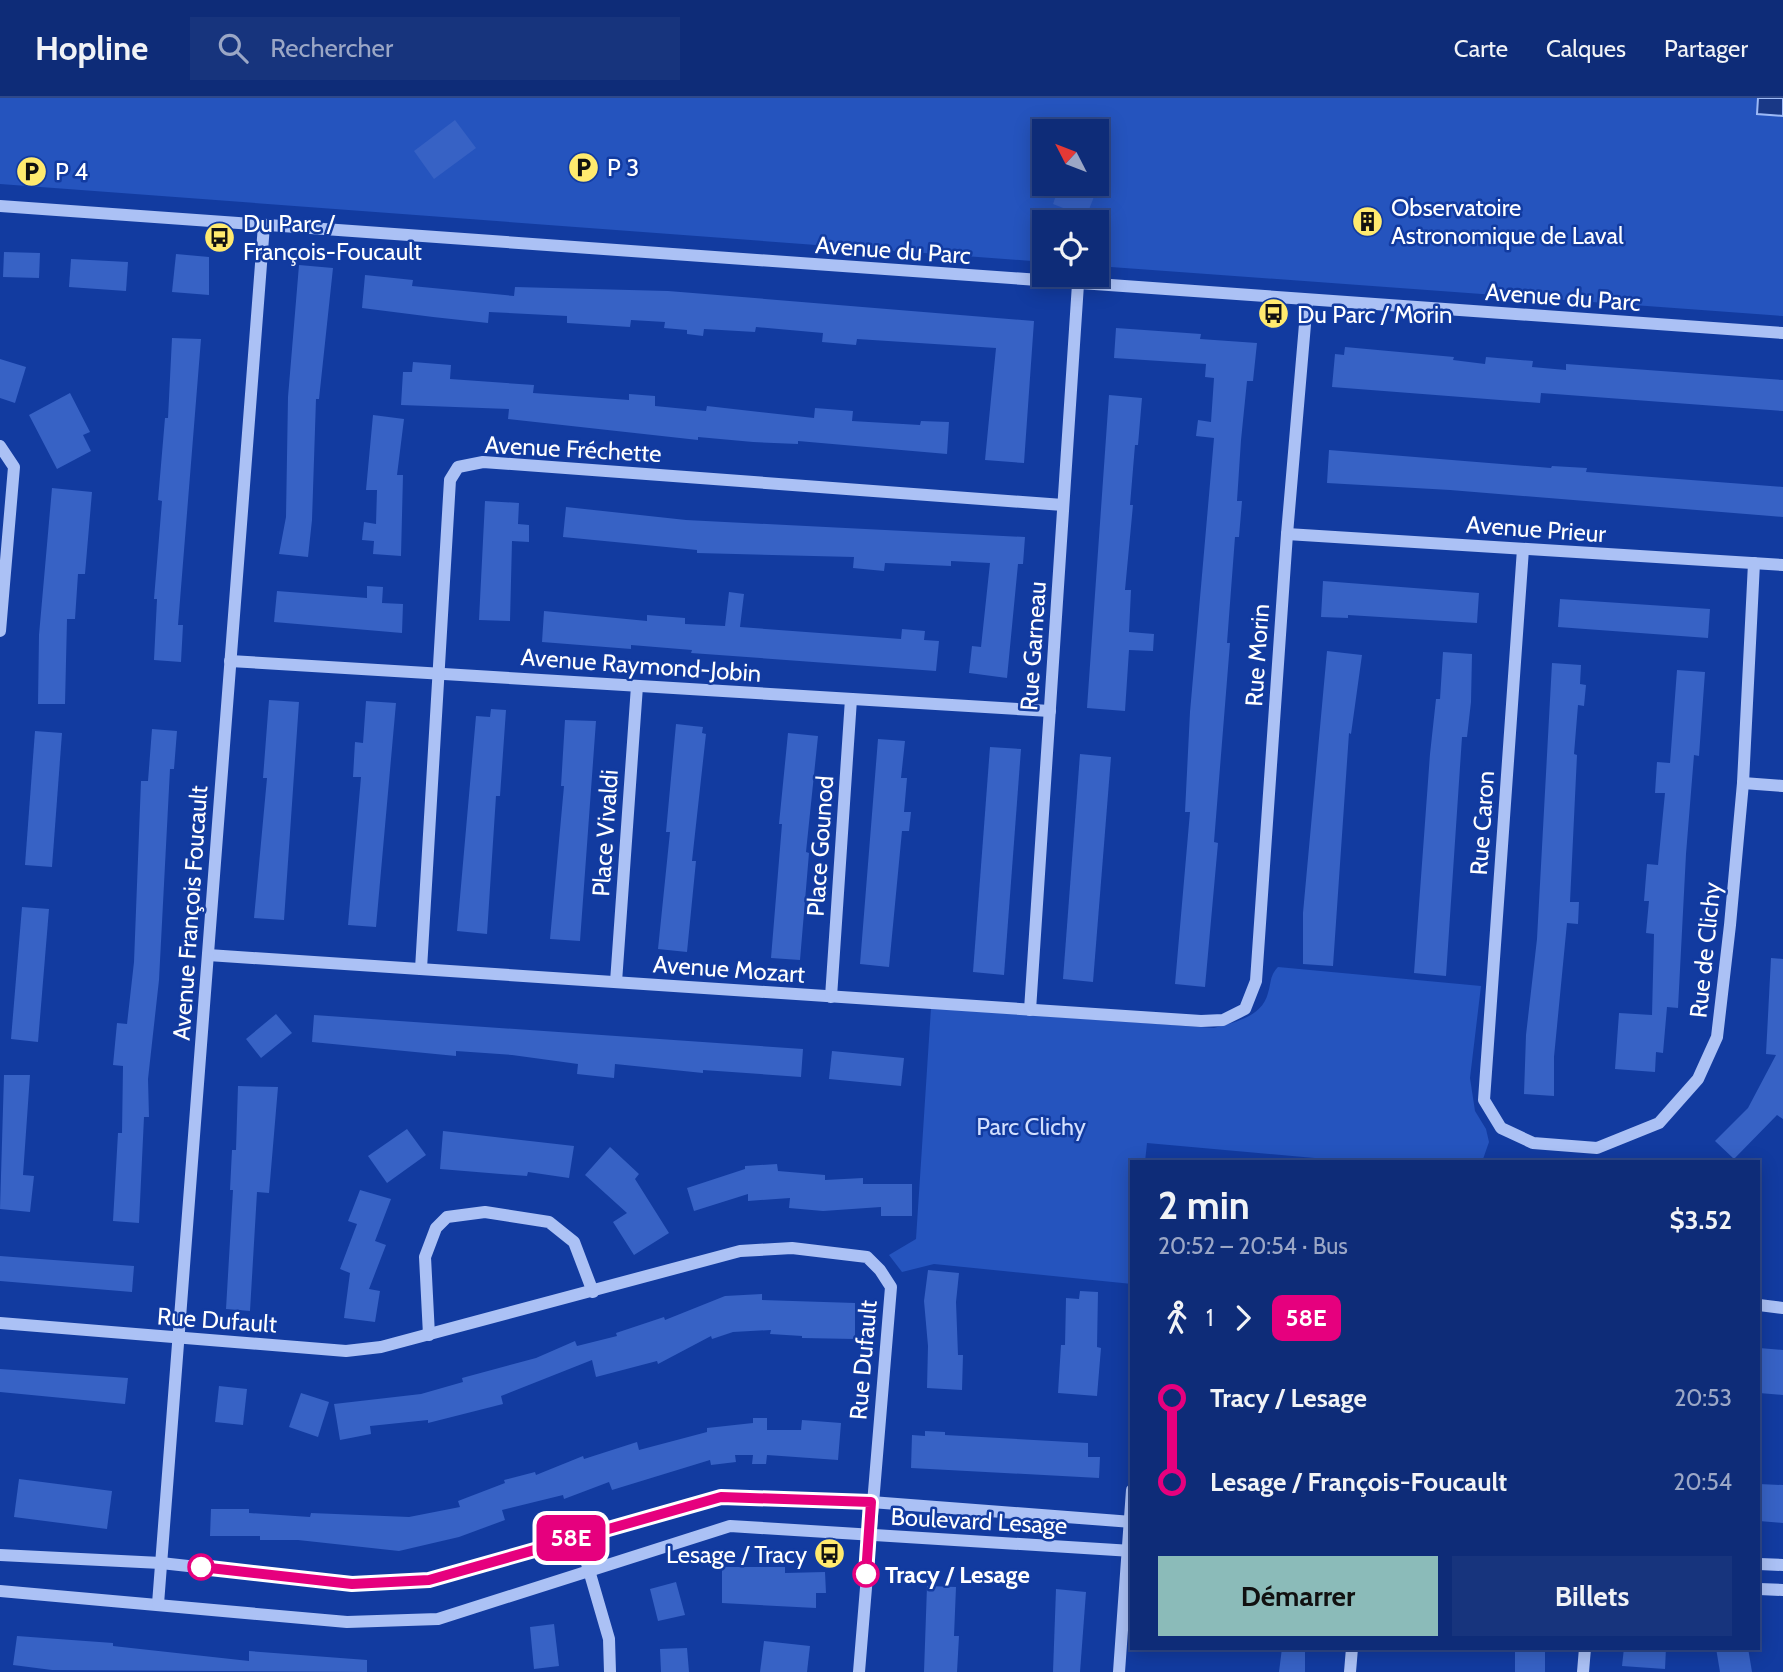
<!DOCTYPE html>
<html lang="fr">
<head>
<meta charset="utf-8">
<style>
	:root { --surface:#0e2c78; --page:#17347d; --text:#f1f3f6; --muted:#9ba7c6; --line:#2e488a; --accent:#8bbbb9 }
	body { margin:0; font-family:Cabin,sans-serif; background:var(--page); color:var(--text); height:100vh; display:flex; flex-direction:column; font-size:26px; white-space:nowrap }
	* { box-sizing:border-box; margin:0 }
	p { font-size:23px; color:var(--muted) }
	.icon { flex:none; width:38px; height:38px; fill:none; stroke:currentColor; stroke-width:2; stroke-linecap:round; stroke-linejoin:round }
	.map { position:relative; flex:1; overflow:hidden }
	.panel { position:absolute; left:1130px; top:1062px; width:630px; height:490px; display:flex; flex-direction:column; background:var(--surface); border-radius:0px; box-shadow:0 4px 18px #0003,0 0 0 2px var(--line) }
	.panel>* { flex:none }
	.badge { padding:0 14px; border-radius:10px; font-size:24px; line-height:46px }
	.needle { width:46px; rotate:312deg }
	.controls { position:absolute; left:1032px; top:21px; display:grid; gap:14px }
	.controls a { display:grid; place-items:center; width:77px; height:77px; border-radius:0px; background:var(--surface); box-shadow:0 4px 18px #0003,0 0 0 2px var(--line); font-size:35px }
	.map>.badge { position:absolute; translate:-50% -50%; box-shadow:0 0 0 4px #fff }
	.legs { display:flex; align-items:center; gap:10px; height:77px; padding:0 28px; font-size:23px }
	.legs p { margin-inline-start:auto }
	.summary { display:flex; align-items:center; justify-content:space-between; height:119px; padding:0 28px }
	h1 { font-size:38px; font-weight:700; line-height:52px }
	.action { display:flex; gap:14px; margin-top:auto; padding:14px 28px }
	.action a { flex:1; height:80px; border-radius:0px; background:var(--accent); color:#111; font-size:28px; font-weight:700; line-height:80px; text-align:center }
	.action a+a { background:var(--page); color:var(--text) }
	ul { padding:0 28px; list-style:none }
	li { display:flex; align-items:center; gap:24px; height:84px; font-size:26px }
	li i { display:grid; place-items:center; width:10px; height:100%; margin:0 9px; background:currentColor }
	li i::after { content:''; width:18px; height:18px; margin:-9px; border:5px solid; border-radius:50%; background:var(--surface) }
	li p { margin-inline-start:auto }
	li:first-child i { background:linear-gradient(#0000 50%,currentColor 0) }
	li:last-child i { background:linear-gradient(currentColor 50%,#0000 0) }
	header { display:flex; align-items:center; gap:42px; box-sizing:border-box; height:98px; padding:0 35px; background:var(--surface); border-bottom:2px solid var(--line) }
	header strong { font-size:33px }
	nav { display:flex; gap:38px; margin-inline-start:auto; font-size:24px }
	.search { width:490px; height:63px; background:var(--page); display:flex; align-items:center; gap:18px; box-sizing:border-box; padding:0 24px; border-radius:0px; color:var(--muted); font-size:26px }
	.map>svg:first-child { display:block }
	.green { fill:#2554be; fill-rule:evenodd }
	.water { fill:#193886; stroke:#9dbaf7; stroke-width:2 }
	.building { fill:#3762c5 }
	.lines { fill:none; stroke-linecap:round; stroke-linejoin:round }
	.minor { stroke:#abc1f5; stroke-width:12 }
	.line-1-casing { stroke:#fff; stroke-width:16 }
	.line-1 { stroke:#e6007e; stroke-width:10 }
	.stop-1-dot { fill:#fff; stroke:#e6007e; stroke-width:3.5 }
	.labels { text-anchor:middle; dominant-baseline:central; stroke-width:5; stroke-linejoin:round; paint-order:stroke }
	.poi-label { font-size:24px; fill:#fff; stroke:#123ba0; text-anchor:start }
	.street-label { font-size:24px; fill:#fff; stroke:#123ba0 }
	.park-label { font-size:24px; fill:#d3e0fe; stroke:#123ba0 }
	.stop-label { font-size:24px; font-weight:bold; fill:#fff; stroke:#123ba0; text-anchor:start }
</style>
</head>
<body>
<header>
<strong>Hopline</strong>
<div class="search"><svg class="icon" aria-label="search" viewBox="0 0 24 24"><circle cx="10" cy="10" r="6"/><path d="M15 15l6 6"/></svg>Rechercher</div>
<nav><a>Carte</a><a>Calques</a><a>Partager</a></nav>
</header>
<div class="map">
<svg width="1783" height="1574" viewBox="0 0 1783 1574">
	<rect width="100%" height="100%" fill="#123ba0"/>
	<g class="green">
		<path d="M0 0H1783V218L1097 168V124H1045V164L0 86ZM1045 33H1097V86H1045Z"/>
		<path d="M1278 869 1481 888 1470 980 1475 1013 1486 1031 1489 1044 1482 1064H1359L1147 1045 1145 1064H1132V1186L934 1166 902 1174 889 1157 916 1141 931 910 1214 930C1235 924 1262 919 1268 895 1271 885 1270 877 1278 869Z"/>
	</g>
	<path class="water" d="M1758 0H1783V18L1757 16Z"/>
	<g class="building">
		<path d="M455 22 476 50 434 81 414 53Z"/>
		<path d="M1060 86H1099L1086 119 1053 106Z"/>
		<circle cx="1368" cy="123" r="8"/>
		<path d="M4 154 40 155 39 180 3 179Z"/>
		<path d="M176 156 209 159V197L172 194Z"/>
		<path d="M71 161 128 164 126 193 69 189Z"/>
		<path d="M299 167 333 170 319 301H316L312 422 308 459 279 456 286 419 288 299Z"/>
		<path d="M365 177 413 182 412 188 514 198 515 189 668 193 1034 223 1024 365 985 362 996 250 857 241 856 247 822 244 823 235 756 229 755 234 704 231 703 238 687 236V232L664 230 665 224 631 222 630 229 567 225V218L489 214 488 225 433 219 362 210Z"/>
		<path d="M1116 230 1201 236 1200 241 1257 245 1253 283H1247L1241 342 1237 403H1242L1239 439H1235L1227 545H1230L1214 744 1218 745 1205 889 1175 886 1190 714H1185L1190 614 1214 340 1196 338 1198 322 1211 324 1214 280 1205 279 1206 266 1114 260Z"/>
		<path d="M172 240 201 241 178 527H183L181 564 154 562 157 501H154L162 403 158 402 165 320H168Z"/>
		<path d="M1345 249 1454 259 1453 262 1485 266 1486 259 1533 263 1532 269 1566 272V266L1783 282V313L1541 295 1540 305 1332 289 1335 256 1344 257Z"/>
		<path d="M0 261 26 269 15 305 0 300Z"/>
		<path d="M413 264 451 267 450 281 534 287 533 295 629 302V296L655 298V308L706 313 707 308 814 320 815 310 853 313 852 323 920 327 921 323 949 324 947 356 798 343V346L753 344 698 339V342L508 321 509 311 401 307 403 274H412Z"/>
		<path d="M70 295 90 334 83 337 91 353 57 371 29 317Z"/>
		<path d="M1109 297 1142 300 1138 347H1135L1130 407H1133L1125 492H1131L1129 534 1154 536 1153 553 1129 552 1125 613 1087 610Z"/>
		<path d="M373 317 404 321 397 377H403L401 458 373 456 374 443 362 442 364 424 376 426 377 392H366Z"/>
		<path d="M1329 352 1551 370 1552 368 1587 370 1586 374 1783 389V419L1450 392 1327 385Z"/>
		<path d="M52 390 92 394 85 476H78L75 521H67L65 606H38L39 537Z"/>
		<path d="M485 403 519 405 518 426 529 427V444L512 443 510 523 479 522Z"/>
		<path d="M566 409 686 422 1025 439 1023 466H1018L1007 580 969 575 972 548 981 549 990 465 951 463V468L885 465 884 473 853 470 854 459 697 455V452L563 439Z"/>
		<path d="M1323 483 1479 495 1477 525 1348 517V520L1321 519Z"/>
		<path d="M367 488 383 489 382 505 403 506 402 535 274 524 277 493 367 500Z"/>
		<path d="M729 494 744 496 740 529 901 541 902 531 925 533 924 542 939 543 936 573 691 555 692 552 631 547V551L542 544 544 513 647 523V517L685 520V526L725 528Z"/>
		<path d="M1560 501 1710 511 1708 540 1558 529Z"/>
		<path d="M1327 553 1362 557 1351 636 1349 635 1333 868 1303 866V815Z"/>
		<path d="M1443 554 1472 556 1471 604 1467 639H1462L1446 878 1414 875 1430 656 1436 601H1440Z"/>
		<path d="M1552 565 1581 567 1580 586 1586 587 1584 608 1578 607 1574 656 1577 657 1570 804H1579L1578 826 1567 825 1554 959V998L1524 996 1526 937 1537 841Z"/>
		<path d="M1677 572 1705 574 1699 658 1694 657 1686 756 1678 910 1667 909 1663 955 1656 954 1655 974 1615 971 1619 915 1652 917 1654 836 1646 835 1649 803H1644L1647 766 1658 767 1665 695H1655L1657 664 1670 665Z"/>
		<path d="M269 602 299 604 284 822 254 820 267 680H263Z"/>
		<path d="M366 603 396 605 376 829 348 827 361 679H353L355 644 363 645Z"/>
		<path d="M491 611 506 612 500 698H496L487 836 457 833 476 618 490 619Z"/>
		<path d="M565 622 596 623 580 843 550 841 564 688H561Z"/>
		<path d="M676 626 703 629 702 635 706 636 692 763H696L687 854 658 851 670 734H666Z"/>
		<path d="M152 631 177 633 174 671H170L159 882 148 981 149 1019H144L139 1125 113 1123 118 1035H122L123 968 113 967 117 925 127 926 134 864 141 683H148Z"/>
		<path d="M35 633 62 635 52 769 25 767Z"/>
		<path d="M788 635 818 638 806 754 809 755 800 862 771 860 782 726H779Z"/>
		<path d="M878 641 905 643 901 680H907L904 714H911L909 733H902L889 869 860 866Z"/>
		<path d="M990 649 1021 651 1004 877 973 874Z"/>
		<path d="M1080 656 1111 659 1093 884 1063 881Z"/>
		<path d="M22 809 49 811 38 944 11 941Z"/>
		<path d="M1771 860 1783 861V1021L1777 1017 1734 1061 1715 1043 1748 1010 1776 957 1766 956Z"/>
		<path d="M276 916 292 935 261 960 246 941Z"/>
		<path d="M314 917 803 951 801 979 703 972V975L615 966 614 980 577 976 578 966 512 957 456 953V958L312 944Z"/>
		<path d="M832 953 904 960 901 988 829 981Z"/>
		<path d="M4 977H30L23 1077 34 1078 30 1114 0 1111Z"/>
		<path d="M238 988 278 989 269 1095 257 1094 250 1213 226 1211 233 1092H230L232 1052H236Z"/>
		<path d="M407 1031 426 1057 387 1085 368 1058Z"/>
		<path d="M443 1033 574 1048 569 1080 528 1074 527 1078 440 1071Z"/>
		<path d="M610 1049 639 1076 635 1081 669 1135 634 1157 613 1124 627 1115 585 1077Z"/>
		<path d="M777 1066 778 1073 825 1077V1082L863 1080V1086H912V1118H881V1109L823 1113 789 1110 790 1100 748 1103V1096L694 1113 687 1090 745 1071V1068Z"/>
		<path d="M360 1092 391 1101 375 1143 386 1147 369 1191 380 1193 375 1224 344 1220 350 1175 340 1171 357 1126 348 1123Z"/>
		<path d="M0 1158 134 1168 132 1194 0 1183Z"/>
		<path d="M928 1172 959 1175 956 1204 958 1257H963L962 1292 927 1290 928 1248 924 1203Z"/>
		<path d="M1080 1193 1098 1194 1097 1249 1101 1250 1097 1298 1058 1295 1061 1247H1065L1066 1200 1079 1201Z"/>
		<path d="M762 1196V1202L855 1205V1241L802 1240V1238L770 1236 771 1232 733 1234 712 1241 711 1238 658 1266 657 1263 596 1279 592 1262 501 1298 503 1306 428 1325V1322L370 1328 371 1336 340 1342 334 1306 421 1296 463 1284 462 1280 536 1260 575 1243 577 1248 617 1238 616 1235 664 1219 665 1222 725 1198Z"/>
		<path d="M1759 1250 1783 1252V1297L1759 1295Z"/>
		<path d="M0 1271 128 1280 125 1306 0 1294Z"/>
		<path d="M219 1288 247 1291 243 1327 215 1324Z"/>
		<path d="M301 1295 329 1304 318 1339 289 1329Z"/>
		<path d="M753 1320H767V1332H801L802 1322 841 1325 838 1362 767 1357 766 1366H752L753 1357H735L736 1364 711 1367 710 1362 612 1392 609 1384 564 1401 563 1397 502 1412 505 1422 459 1439 399 1453 298 1442H260V1438H210L211 1411H249V1415L310 1419 311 1415 409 1419 460 1409 458 1403 505 1385 504 1382 535 1374 536 1377 583 1358 584 1361 637 1344 639 1352 707 1334V1330L753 1325Z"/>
		<path d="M925 1333 945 1334V1337L1088 1345V1359H1100L1099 1380 911 1370 912 1337 925 1338Z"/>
		<path d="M19 1381 112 1393 107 1431 14 1419Z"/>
		<path d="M1759 1386 1783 1387V1425L1759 1423Z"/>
		<path d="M722 1469H785V1475L825 1474 826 1495H816V1510L722 1505Z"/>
		<path d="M676 1484 685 1517 658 1523 650 1491Z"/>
		<path d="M927 1488 956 1489 954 1538H959L957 1574H924Z"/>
		<path d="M1056 1491 1086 1494 1080 1574H1053Z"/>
		<path d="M554 1526 559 1568 534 1571 530 1529Z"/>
		<path d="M17 1538 113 1545V1548L249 1563V1553L367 1562V1574L52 1572 13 1567Z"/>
		<path d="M764 1543 810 1548 807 1574H760Z"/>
		<path d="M687 1550 689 1574H661L660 1551Z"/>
		<path d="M1282 1550H1305V1574H1279Z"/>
		<rect x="1515" y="1550" width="30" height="24"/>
		<path d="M1624 1550H1666L1665 1571 1622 1568Z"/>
		<path d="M1716 1550H1748L1752 1574H1720Z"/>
	</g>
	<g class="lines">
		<g class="minor">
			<path d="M0 108 1783 235"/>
			<path d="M0 348 14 369 0 533"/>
			<path d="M1287 436 1783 467"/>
			<path d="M1523 451 1484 1002 1501 1030 1533 1045 1597 1050 1659 1025 1698 981 1717 939 1730 827 1743 685 1754 465"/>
			<path d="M230 563 1050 613"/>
			<path d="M1743 685 1783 688"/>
			<path d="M208 857 1201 923 1223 922 1245 911 1256 883 1287 436 1307 203"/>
			<path d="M421 871 450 382 458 369 483 364 1063 407"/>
			<path d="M616 884 637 588"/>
			<path d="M831 899 851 601"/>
			<path d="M1030 912 1078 186"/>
			<path d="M1759 1207 1783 1210"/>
			<path d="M0 1225 346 1253 381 1249 740 1153 792 1150 867 1159 880 1172 891 1189 859 1574"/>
			<path d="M429 1237 425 1159 436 1130 447 1119 485 1114 549 1124 574 1144 593 1194"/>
			<path d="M579 1438 609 1541 610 1574"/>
			<path d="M0 1457 161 1465 352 1486 429 1482 721 1400 871 1404 1132 1424"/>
			<path d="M1759 1466 1783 1467"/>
			<path d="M1759 1491 1783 1492"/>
			<path d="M0 1493 347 1524 438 1521 730 1428 1132 1453"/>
			<path d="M158 1506 264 127"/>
			<path d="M1119 1574 1132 1392"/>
			<path d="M1350 1574 1352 1550"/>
			<path d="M1583 1574 1585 1550"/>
		</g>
	</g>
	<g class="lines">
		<defs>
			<path id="line-1" d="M201 1469 352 1486 429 1482 721 1399 871 1404 866 1476"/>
		</defs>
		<use href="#line-1" class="line-1-casing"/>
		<use href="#line-1" class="line-1"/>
	</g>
	<defs>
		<symbol id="parking-disc" viewBox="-11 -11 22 22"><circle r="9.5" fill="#ffea6e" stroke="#123ba0"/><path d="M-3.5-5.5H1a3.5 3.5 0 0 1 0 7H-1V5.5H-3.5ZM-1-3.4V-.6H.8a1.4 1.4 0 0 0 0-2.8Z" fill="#111"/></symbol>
		<symbol id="building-disc" viewBox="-11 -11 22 22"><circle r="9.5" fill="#ffea6e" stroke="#123ba0"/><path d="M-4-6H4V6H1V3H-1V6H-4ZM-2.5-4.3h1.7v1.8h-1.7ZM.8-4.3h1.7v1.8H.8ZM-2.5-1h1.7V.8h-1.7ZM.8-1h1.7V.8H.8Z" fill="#111"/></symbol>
		<symbol id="bus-disc" viewBox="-11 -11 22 22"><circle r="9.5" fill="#ffea6e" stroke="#123ba0"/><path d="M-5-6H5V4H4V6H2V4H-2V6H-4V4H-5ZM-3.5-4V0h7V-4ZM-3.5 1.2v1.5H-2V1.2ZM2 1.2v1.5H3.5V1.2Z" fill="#111"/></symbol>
	</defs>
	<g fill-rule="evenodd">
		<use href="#parking-disc" x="566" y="52" width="35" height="35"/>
		<use href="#parking-disc" x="14" y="56" width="35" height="35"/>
		<use href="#building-disc" x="1350" y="106" width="35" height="35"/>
		<use href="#bus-disc" x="202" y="122" width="35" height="35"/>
		<use href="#bus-disc" x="1256" y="198" width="35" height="35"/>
		<use href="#bus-disc" x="812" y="1438" width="35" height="35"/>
	</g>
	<g class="stop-1-dot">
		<circle cx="201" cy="1469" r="12"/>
		<circle cx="866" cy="1476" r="12"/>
	</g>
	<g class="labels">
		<g class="poi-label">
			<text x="607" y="69">P 3</text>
			<text x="55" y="73">P 4</text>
			<text x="1391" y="109">Observatoire<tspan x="1391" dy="28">Astronomique de Laval</tspan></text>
			<text x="243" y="125">Du Parc /<tspan x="243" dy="28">François-Foucault</tspan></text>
			<text x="1297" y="216">Du Parc / Morin</text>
			<text x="807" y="1456" text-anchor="end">Lesage / Tracy</text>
		</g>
		<g class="street-label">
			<text transform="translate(893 152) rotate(4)">Avenue du Parc</text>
			<text transform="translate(1563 199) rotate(4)">Avenue du Parc</text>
			<text transform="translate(573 351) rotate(3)">Avenue Fréchette</text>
			<text transform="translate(1536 431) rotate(4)">Avenue Prieur</text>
			<text transform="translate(1033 548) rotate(-86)">Rue Garneau</text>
			<text transform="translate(1257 557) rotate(-86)">Rue Morin</text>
			<text transform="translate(641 567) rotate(4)">Avenue Raymond-Jobin</text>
			<text transform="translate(1482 725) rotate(-86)">Rue Caron</text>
			<text transform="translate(605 735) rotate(-86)">Place Vivaldi</text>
			<text transform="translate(820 748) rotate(-86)">Place Gounod</text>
			<text transform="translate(190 815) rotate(-86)">Avenue François Foucault</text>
			<text transform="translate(1705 852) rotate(-84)">Rue de Clichy</text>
			<text transform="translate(729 871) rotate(4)">Avenue Mozart</text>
			<text transform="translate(217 1222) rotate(4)">Rue Dufault</text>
			<text transform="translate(863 1262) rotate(-85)">Rue Dufault</text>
			<text transform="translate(979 1423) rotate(3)">Boulevard Lesage</text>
		</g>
		<g class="park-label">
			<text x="1031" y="1028">Parc Clichy</text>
		</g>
		<g class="stop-label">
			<text x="885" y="1476">Tracy / Lesage</text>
		</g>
	</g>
</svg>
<div class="controls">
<a><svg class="needle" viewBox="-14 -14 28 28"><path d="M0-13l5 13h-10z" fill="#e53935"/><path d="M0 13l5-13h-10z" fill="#9ba7c6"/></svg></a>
<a><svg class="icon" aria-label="locate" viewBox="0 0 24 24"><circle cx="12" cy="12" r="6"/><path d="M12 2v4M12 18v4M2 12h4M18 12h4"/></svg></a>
</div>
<b class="badge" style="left:571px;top:1440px;background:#e6007e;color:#fff">58E</b>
<section class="panel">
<div class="summary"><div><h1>2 min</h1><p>20:52 – 20:54 · Bus</p></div><b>$3.52</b></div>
<div class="legs"><svg class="icon" aria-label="walk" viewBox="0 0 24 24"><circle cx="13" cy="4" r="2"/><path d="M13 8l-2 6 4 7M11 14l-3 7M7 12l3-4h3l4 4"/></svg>1<svg class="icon" aria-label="forward" viewBox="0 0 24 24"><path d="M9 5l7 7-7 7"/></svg><b class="badge" style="background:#e6007e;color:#fff">58E</b></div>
<ul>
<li><i style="color:#e6007e"></i><b>Tracy / Lesage</b><p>20:53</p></li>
<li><i style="color:#e6007e"></i><b>Lesage / François-Foucault</b><p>20:54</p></li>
</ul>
<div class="action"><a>Démarrer</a><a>Billets</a></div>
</section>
</div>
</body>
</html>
